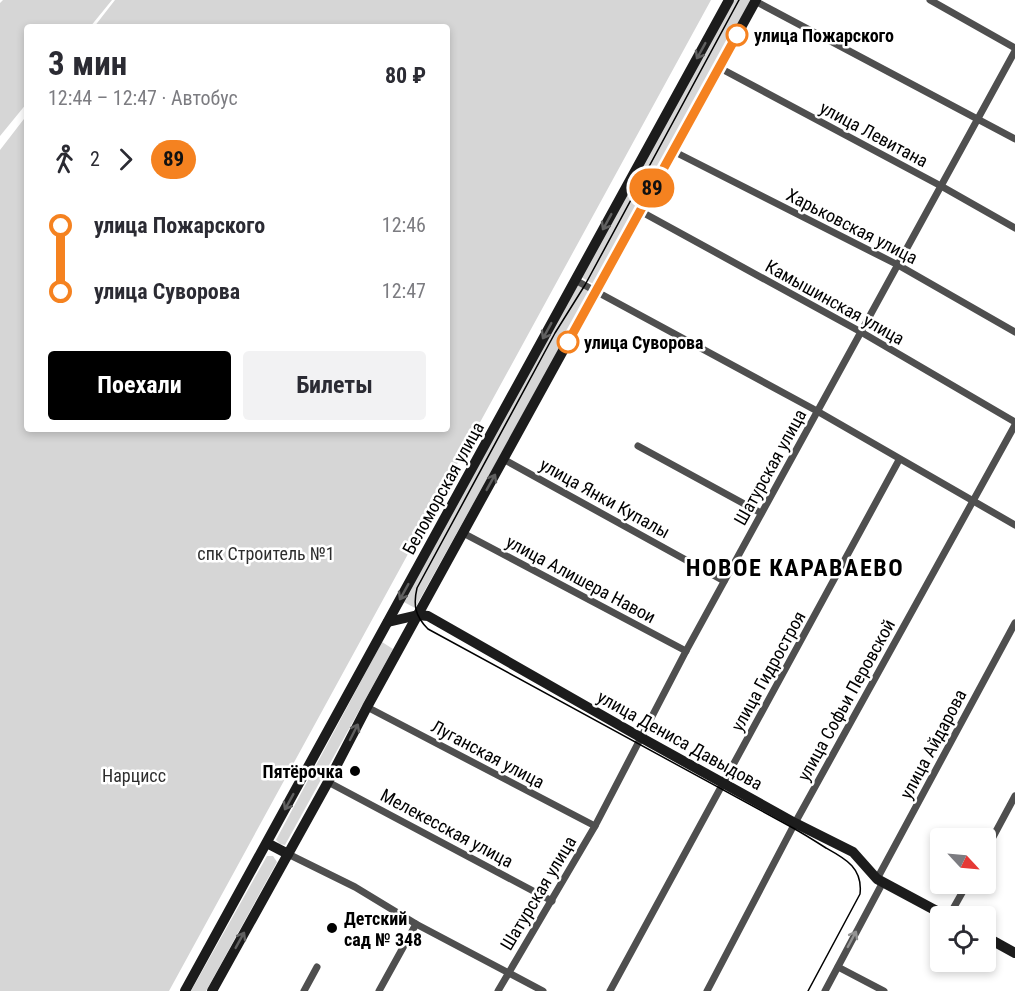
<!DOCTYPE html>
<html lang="ru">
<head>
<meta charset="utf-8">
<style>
	:root { --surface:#fff; --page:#f2f2f3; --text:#2b2b33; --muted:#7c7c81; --accent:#000 }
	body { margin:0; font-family:"Roboto Condensed",sans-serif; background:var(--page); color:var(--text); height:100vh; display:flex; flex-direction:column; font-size:22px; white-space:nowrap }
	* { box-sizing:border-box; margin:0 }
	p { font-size:20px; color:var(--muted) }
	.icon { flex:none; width:33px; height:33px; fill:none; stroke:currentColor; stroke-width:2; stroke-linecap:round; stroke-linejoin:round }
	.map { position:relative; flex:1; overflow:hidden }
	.drawer { position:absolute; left:24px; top:24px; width:426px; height:408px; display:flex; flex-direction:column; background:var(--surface); border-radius:6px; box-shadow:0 3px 9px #0003 }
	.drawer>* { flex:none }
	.badge { padding:0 12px; border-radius:20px; font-size:21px; line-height:39px }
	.needle { width:39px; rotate:116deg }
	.fabs { position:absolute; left:930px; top:828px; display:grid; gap:12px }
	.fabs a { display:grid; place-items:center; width:66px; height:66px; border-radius:6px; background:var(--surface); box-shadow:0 3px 9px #0003; font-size:30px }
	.map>.badge { position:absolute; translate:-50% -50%; box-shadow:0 0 0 3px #fff }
	.legs { display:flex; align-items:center; gap:9px; height:66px; padding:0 24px; font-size:20px }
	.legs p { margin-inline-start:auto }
	.headline { display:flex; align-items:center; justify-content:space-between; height:102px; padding:0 24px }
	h1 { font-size:33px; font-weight:700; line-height:45px }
	.primary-button { display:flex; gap:12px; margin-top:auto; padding:12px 24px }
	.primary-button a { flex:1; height:69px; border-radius:6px; background:var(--accent); color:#fff; font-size:24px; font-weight:700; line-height:69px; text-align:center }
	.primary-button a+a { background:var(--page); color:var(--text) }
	ul { padding:0 24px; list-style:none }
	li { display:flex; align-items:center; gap:21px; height:66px; font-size:22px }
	li i { display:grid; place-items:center; width:9px; height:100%; margin:0 8px; background:currentColor }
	li i::after { content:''; width:15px; height:15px; margin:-8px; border:4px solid; border-radius:50%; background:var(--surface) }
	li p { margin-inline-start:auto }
	li:first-child i { background:linear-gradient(#0000 50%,currentColor 0) }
	li:last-child i { background:linear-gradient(currentColor 50%,#0000 0) }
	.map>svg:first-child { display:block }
	.green { fill:#d6d6d6 }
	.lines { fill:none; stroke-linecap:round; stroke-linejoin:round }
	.street { stroke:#4f4f4f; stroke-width:7 }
	.secondary { stroke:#1c1c1c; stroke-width:10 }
	.tram { stroke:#000; stroke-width:1.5 }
	.oneway { stroke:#606060 }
	.oneway2 { stroke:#959595 }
	.line-1-casing { stroke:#fff; stroke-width:14 }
	.line-1 { stroke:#f58220; stroke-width:9 }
	.stop-1-dot { fill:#fff; stroke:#f58220; stroke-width:3 }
	.poi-dot { fill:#000; stroke:#fff; stroke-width:2 }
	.labels { text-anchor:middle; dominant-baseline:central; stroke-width:5; stroke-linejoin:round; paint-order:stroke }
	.stop-label { font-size:18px; font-weight:bold; fill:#000; stroke:#fff; text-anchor:start }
	.street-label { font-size:18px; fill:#000; stroke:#fff }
	.park-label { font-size:18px; fill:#2d2d2d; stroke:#fff }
	.poi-label { font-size:18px; font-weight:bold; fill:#000; stroke:#fff; text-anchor:end }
	.district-label { font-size:24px; font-weight:bold; letter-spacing:1.5px; fill:#000; stroke:#fff }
</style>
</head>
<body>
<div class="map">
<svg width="1015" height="991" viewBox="0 0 1015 991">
	<rect width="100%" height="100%" fill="#fff"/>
	<g class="green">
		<path d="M3 0H112L90 27H27V103L0 136V3Z"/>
		<path d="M115 0H711L169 991H0V150L27 115V429H447V27H94Z"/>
		<path d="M734 0H752L595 285 581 277Z"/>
		<path d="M578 285 591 292 415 608 402 601Z"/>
		<path d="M382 642 393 649 285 845 280 844 276 840Z"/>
		<path d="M267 856H273L277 862 206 991H191Z"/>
	</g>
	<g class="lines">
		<g class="street">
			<path d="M930 0 1015 48"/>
			<path d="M755 1 1015 139"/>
			<path d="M718 67 941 186 1015 228"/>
			<path d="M673 151 898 265 1015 332"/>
			<path d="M640 211 861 332 1015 422"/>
			<path d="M575 280 817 411 1015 525"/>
			<path d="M638 446 761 513"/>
			<path d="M503 459 724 581"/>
			<path d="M463 533 686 651"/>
			<path d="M367 707 595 826"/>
			<path d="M328 782 552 901"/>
			<path d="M986 850 1015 796"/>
			<path d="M288 854 355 887 416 924 543 991"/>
			<path d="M877 879 1015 623"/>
			<path d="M949 916 967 884"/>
			<path d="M838 967 884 991"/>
			<path d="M304 991 317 967"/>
			<path d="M379 991 416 924"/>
			<path d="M498 991 595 826 686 651 1015 51"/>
			<path d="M610 991 899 460"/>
			<path d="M707 991 795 823 1015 425"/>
			<path d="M825 991 883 882"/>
		</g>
		<g class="secondary">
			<path d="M388 622 418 615 428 616 640 737 795 823 853 852 877 879 946 916"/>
			<path d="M267 843 288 854"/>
			<path d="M986 937 1015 953"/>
			<path d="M185 991 729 0"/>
			<path d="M212 991 328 782 367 707 756 0"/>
		</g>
		<path class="tram" d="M739 0 585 285 555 333 417 588C413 605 415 616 428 629L793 828C804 834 815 841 826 848 846 859 863 868 860 894L808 991"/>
	</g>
	<defs><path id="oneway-shaft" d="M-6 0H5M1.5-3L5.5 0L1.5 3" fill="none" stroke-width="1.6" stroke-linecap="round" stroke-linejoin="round" transform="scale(1.5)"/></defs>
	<g class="oneway">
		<use href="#oneway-shaft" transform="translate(701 51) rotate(119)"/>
		<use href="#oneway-shaft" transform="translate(607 222) rotate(119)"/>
		<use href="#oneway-shaft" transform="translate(547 331) rotate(119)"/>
		<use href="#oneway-shaft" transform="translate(491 482) rotate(-61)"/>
		<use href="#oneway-shaft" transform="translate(404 592) rotate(119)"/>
		<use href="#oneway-shaft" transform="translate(354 732) rotate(-63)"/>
		<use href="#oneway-shaft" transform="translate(289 802) rotate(119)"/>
		<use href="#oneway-shaft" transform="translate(240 940) rotate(-61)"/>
	</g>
	<use class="oneway2" href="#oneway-shaft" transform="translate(852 939) rotate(-62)"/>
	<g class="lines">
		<defs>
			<path id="line-1" d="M568 342 737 35"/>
		</defs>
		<use href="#line-1" class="line-1-casing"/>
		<use href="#line-1" class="line-1"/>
	</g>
	<g class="stop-1-dot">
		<circle cx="737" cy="35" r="10"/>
		<circle cx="568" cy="342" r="10"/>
	</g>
	<g class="poi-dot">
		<circle cx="355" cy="771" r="6"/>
		<circle cx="332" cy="928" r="6"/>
	</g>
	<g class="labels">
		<g class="stop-label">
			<text x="754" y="35">улица Пожарского</text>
			<text x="584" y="342">улица Суворова</text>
		</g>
		<g class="street-label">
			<text transform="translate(874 134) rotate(28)">улица Левитана</text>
			<text transform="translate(852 226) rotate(27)">Харьковская улица</text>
			<text transform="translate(835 302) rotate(29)">Камышинская улица</text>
			<text transform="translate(770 467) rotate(-61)">Шатурская улица</text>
			<text transform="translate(443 488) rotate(-61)">Беломорская улица</text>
			<text transform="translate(605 498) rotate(29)">улица Янки Купалы</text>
			<text transform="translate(581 579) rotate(28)">улица Алишера Навои</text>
			<text transform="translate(768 671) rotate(-61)">улица Гидростроя</text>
			<text transform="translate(846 700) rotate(-61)">улица Софьи Перовской</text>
			<text transform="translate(680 740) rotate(29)">улица Дениса Давыдова</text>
			<text transform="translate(933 744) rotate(-62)">улица Айдарова</text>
			<text transform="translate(488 754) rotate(28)">Луганская улица</text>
			<text transform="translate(447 828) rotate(28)">Мелекесская улица</text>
			<text transform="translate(538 893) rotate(-59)">Шатурская улица</text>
		</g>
		<g class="park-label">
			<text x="266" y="553">спк Строитель №1</text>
			<text x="134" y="775">Нарцисс</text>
		</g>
		<g class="poi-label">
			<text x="343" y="771">Пятёрочка</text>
			<text x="344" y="918" text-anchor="start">Детский<tspan x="344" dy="21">сад № 348</tspan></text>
		</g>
		<g class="district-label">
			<text x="795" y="568">НОВОЕ КАРАВАЕВО</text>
		</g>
	</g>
</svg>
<div class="fabs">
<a><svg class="needle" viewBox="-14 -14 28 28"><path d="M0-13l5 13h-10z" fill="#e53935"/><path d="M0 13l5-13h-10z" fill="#7c7c81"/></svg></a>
<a><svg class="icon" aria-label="locate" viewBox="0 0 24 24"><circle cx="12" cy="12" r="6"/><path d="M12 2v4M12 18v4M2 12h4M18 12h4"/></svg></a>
</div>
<b class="badge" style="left:652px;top:188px;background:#f58220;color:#111">89</b>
<section class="drawer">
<div class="headline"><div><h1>3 мин</h1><p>12:44 – 12:47 · Автобус</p></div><b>80 ₽</b></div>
<div class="legs"><svg class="icon" aria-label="walk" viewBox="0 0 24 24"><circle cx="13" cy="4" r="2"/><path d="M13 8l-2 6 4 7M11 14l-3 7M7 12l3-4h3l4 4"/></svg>2<svg class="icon" aria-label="forward" viewBox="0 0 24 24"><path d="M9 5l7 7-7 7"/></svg><b class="badge" style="background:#f58220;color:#111">89</b></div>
<ul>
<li><i style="color:#f58220"></i><b>улица Пожарского</b><p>12:46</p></li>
<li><i style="color:#f58220"></i><b>улица Суворова</b><p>12:47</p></li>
</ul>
<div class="primary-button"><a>Поехали</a><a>Билеты</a></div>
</section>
</div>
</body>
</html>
